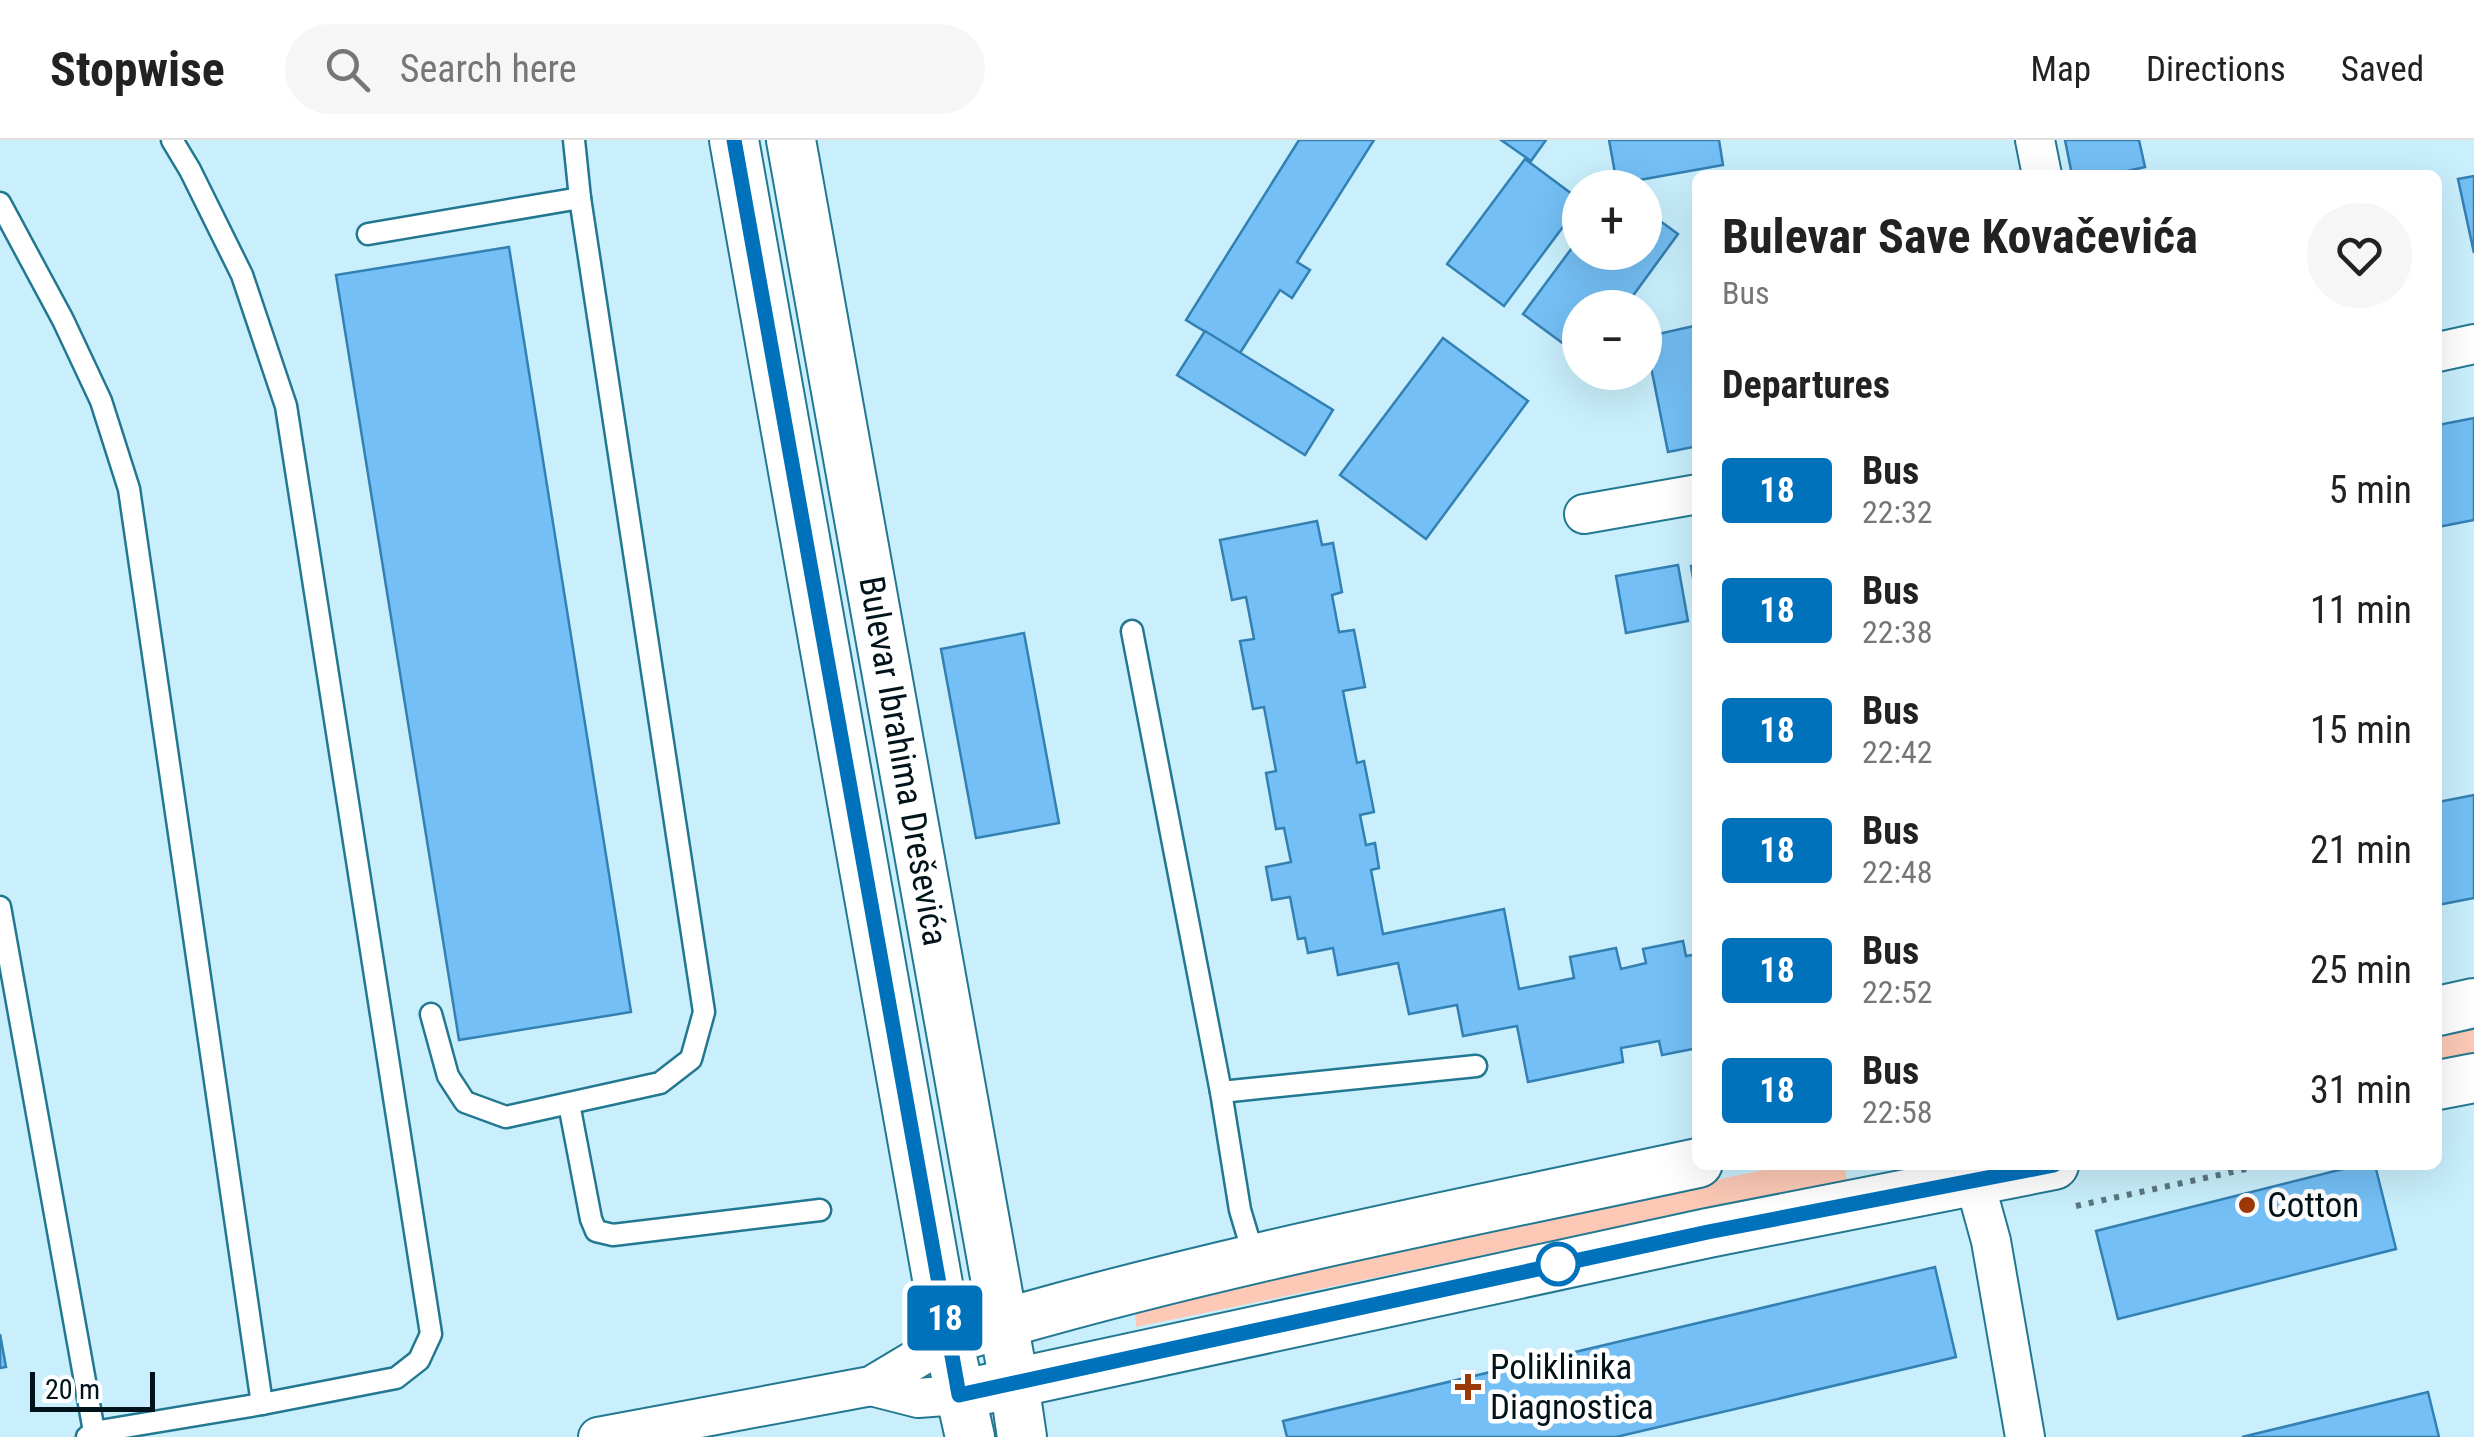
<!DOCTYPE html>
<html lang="en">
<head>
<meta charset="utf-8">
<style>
	:root { --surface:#fff; --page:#f6f6f6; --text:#222; --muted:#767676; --line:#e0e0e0 }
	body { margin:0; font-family:"Roboto Condensed",sans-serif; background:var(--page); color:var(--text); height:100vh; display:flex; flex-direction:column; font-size:38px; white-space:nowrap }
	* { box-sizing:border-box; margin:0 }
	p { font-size:32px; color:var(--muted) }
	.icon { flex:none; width:55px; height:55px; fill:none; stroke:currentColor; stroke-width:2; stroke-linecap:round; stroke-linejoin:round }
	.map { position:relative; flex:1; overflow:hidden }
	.drawer { position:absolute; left:1692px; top:30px; width:750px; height:1000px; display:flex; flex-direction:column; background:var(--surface); border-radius:15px; box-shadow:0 10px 40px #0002 }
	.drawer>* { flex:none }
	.badge { padding:0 20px; border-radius:8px; font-size:35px; line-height:65px }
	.tools { position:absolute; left:1562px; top:30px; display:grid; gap:20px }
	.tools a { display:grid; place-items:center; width:100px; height:100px; border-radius:50%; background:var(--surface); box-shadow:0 10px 40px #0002; font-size:50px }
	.scale { position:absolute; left:30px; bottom:25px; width:125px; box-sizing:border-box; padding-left:10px; border:5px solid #00131a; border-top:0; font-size:28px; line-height:35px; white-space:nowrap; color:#00131a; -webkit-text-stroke:8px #fff; paint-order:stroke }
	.map>.badge { position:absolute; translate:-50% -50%; box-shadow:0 0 0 5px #fff }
	h2 { padding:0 30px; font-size:38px; line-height:90px }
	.round { display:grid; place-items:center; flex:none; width:105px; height:105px; border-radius:52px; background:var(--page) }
	.summary { display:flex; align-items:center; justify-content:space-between; height:170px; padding:0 30px }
	h1 { font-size:48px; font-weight:700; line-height:75px }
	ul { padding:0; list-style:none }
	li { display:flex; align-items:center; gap:30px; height:120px; padding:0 30px }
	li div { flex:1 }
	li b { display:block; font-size:38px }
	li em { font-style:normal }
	li .badge { min-width:110px; font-weight:700; text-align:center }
	header { display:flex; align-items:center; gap:60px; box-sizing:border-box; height:140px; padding:0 50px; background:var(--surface); border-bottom:2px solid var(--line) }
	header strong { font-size:48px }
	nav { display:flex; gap:55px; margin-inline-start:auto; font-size:35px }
	.search { width:700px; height:90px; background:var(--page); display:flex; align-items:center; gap:25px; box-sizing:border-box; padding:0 35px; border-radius:55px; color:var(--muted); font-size:38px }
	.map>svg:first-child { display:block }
	.green { fill:#fdc9b6 }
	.building { fill:#74bff5; stroke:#3380b3; stroke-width:2.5 }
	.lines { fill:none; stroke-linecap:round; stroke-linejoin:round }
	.service-casing { stroke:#237891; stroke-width:25 }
	.minor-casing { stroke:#237891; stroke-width:42 }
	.tertiary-casing { stroke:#237891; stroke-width:52 }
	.path { stroke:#5c7781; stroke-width:6; stroke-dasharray:5 8; stroke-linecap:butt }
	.service { stroke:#fff; stroke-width:20 }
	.minor { stroke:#fff; stroke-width:38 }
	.tertiary { stroke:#fff; stroke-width:48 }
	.line-casing { stroke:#fff; stroke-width:22 }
	.line { stroke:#0072bc; stroke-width:15 }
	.poi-dot { fill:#9d3906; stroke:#fff; stroke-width:4 }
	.stop-dot { fill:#fff; stroke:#0072bc; stroke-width:5 }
	.labels { text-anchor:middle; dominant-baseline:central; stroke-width:9; stroke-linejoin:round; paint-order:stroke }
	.street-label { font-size:35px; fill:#00131a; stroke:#fff }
	.poi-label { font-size:35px; fill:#00131a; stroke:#fff; text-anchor:start }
</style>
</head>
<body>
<header>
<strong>Stopwise</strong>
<div class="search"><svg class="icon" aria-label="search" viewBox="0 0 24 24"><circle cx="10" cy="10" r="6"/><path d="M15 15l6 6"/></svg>Search here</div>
<nav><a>Map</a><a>Directions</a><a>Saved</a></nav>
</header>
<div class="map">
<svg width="2474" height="1297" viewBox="0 0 2474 1297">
	<rect width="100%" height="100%" fill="#c9effc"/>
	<g class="green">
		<path d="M2474 887V914L2438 921V894Z"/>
		<path d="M1788 1025H1844L1847 1040 1136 1187 1135 1172 1227 1151 1269 1131Z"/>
	</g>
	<g class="building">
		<path d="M1299 0H1374L1297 122 1310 130 1292 158 1280 150 1240 213 1186 180Z"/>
		<path d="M1501 0H1546L1531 21Z"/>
		<path d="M1609 0H1719L1723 25 1617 44Z"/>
		<path d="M2065 0H2139L2145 27 2110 35H2072Z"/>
		<path d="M1525 19 1580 60V64L1504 166 1447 124Z"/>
		<path d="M2474 36V113L2458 39Z"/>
		<path d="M1645 70 1678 94 1624 168H1580V216L1523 174 1580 97V112H1645Z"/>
		<path d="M509 107 631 872 459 900 336 135Z"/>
		<path d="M1698 185V306L1668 312 1645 197Z"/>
		<path d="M1205 191 1333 270 1305 315 1177 235Z"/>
		<path d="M1443 198 1528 261 1426 399 1340 335Z"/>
		<path d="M2474 278V380L2438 387V285Z"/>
		<path d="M1317 381 1322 405 1333 403 1342 452 1332 455 1339 492 1354 490 1365 547 1343 551 1357 623 1364 621 1374 672 1360 675 1366 705 1375 703 1379 728 1371 730 1383 794 1504 769 1519 849 1574 838 1570 817 1616 808 1621 829 1646 823 1643 809 1683 801 1686 816 1698 814V908L1662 915 1659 901 1621 908 1623 922 1528 942 1517 886 1463 896 1457 865 1409 874 1398 823 1338 835 1333 808 1308 813 1305 798 1298 799 1290 757 1272 760 1266 727 1291 722 1284 688 1276 689 1266 633 1276 631 1264 567 1253 569 1240 501 1254 499 1246 457 1232 460 1220 400Z"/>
		<path d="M1678 425 1688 481 1626 493 1616 436Z"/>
		<path d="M1698 425V467L1691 426Z"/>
		<path d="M1024 493 1059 683 976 698 941 509Z"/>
		<path d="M2474 655V758L2438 765V662Z"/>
		<path d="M2359 1025H2375L2396 1109 2118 1179 2096 1091Z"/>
		<path d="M1935 1127 1956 1217 1616 1297H1287L1283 1281Z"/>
		<path d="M0 1194 6 1227 0 1228Z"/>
		<path d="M2428 1252 2439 1297H2242Z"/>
	</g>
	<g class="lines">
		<defs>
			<g id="service">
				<path d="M172 0 190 30 242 135 286 266 431 1194 419 1220 396 1238 262 1264"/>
				<path d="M0 63 63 180 101 261 129 349 262 1264 94 1292 87 1297"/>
				<path d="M368 94 580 58"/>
				<path d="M1132 491 1221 952 1240 1070 1255 1120"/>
				<path d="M0 767 95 1297"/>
				<path d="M431 874 448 936 465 962 506 977 660 943 691 919 704 872 580 58 574 0"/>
				<path d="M1221 952 1476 926"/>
				<path d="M569 964 591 1079 596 1091 613 1095 820 1070"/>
			</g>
			<g id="minor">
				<path d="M2035 0 2042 35"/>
				<path d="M2438 212 2474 204"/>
				<path d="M1584 374 1698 354"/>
				<path d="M1970 1025 1991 1101 2025 1297"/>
				<path d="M871 1246 918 1258 959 1255"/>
				<path d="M598 1297 871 1246 948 1200"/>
			</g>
			<g id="tertiary">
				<path d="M734 0 948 1200 970 1297"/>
				<path d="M791 0 1014 1243 1022 1297"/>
				<path d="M2438 871 2474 863"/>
				<path d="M2438 945 2474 938"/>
				<path d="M971 1193C1209 1122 1455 1075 1698 1023"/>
				<path d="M982 1250 1708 1093 2054 1025"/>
			</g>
		</defs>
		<use href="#service" class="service-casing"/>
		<use href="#minor" class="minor-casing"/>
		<use href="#tertiary" class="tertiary-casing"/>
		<path class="path" d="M2076 1066 2265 1025"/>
		<use href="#service" class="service"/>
		<use href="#minor" class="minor"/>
		<use href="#tertiary" class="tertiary"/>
	</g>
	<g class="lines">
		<defs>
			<path id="line" d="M734 0 959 1255 1708 1092 2054 1025"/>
		</defs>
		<use href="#line" class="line-casing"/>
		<use href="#line" class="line"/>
	</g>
	<g class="poi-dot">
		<circle cx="2247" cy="1065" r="10"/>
		<path d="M1463 1232h10v10h10v10h-10v10h-10v-10h-10v-10h10z"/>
	</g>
	<circle class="stop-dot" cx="1558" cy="1124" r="20"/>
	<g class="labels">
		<g class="street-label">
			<text transform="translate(903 621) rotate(80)">Bulevar Ibrahima Dreševića</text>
		</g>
		<g class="poi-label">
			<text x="2267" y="1065">Cotton</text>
			<text x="1490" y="1227">Poliklinika<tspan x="1490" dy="40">Diagnostica</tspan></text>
		</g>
	</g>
</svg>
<div class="tools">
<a>+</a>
<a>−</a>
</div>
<div class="scale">20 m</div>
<b class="badge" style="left:945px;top:1178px;background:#0072bc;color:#fff">18</b>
<section class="drawer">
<div class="summary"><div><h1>Bulevar Save Kovačevića</h1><p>Bus</p></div><a class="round"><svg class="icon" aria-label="heart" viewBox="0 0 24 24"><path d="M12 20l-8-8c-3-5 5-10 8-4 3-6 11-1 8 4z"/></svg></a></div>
<h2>Departures</h2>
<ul>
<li><span class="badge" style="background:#0072bc;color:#fff">18</span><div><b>Bus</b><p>22:32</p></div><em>5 min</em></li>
<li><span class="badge" style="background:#0072bc;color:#fff">18</span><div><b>Bus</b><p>22:38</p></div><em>11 min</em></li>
<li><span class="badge" style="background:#0072bc;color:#fff">18</span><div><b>Bus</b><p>22:42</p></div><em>15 min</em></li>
<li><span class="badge" style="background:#0072bc;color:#fff">18</span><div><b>Bus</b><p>22:48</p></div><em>21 min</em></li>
<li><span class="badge" style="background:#0072bc;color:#fff">18</span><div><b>Bus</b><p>22:52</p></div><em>25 min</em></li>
<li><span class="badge" style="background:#0072bc;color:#fff">18</span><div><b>Bus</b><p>22:58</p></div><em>31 min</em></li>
</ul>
</section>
</div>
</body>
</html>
